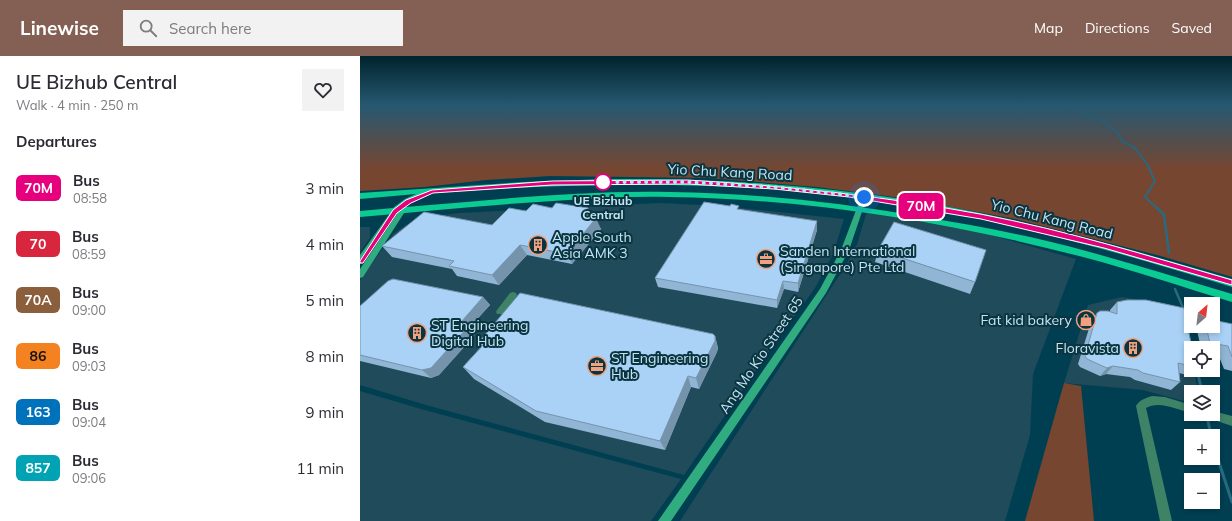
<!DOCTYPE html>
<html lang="en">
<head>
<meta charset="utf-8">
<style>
	:root { --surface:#fff; --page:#f2f2f3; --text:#2b2b33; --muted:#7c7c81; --accent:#846054 }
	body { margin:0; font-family:Mulish,sans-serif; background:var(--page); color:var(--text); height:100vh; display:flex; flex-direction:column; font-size:15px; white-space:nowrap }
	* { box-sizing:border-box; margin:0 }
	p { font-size:13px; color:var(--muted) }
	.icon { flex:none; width:22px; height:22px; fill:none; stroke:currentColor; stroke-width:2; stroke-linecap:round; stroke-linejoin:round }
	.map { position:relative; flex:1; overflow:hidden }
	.sheet { display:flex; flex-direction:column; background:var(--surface); width:360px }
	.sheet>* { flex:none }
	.badge { padding:0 8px; border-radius:6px; font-size:14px; line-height:26px }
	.needle { width:26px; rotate:28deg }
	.fabs { position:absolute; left:824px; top:241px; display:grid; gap:8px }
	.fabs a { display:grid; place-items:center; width:36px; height:36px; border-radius:0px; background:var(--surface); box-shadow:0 2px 6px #0003; font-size:20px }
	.you { position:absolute; width:20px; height:20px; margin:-10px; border:3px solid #fff; border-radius:50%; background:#1a73e8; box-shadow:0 0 0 6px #1a73e833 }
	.map>.badge { position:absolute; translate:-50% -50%; box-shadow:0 0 0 2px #fff }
	h2 { padding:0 16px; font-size:15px; line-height:36px }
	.round { display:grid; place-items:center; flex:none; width:42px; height:42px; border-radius:0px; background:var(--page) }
	.overview { display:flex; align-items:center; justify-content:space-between; height:68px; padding:0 16px }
	h1 { font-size:19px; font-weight:600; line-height:30px }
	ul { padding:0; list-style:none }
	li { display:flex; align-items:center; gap:12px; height:56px; padding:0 16px }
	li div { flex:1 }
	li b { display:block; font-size:15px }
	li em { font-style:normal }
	li .badge { min-width:44px; font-weight:700; text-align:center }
	header { display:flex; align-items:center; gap:24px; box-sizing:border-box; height:56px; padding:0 20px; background:var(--accent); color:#fff }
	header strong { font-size:19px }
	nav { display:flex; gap:22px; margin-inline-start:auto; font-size:14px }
	.search { width:280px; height:36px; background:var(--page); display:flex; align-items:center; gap:10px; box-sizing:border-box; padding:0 14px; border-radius:0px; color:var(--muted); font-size:15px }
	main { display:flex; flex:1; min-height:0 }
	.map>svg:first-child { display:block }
	.built { fill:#1f4b5b }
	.green { fill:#774630 }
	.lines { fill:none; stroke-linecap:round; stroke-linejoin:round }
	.stream-far2 { stroke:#296a81; stroke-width:2 }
	.stream-far1 { stroke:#296a81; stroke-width:2.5 }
	.stream { stroke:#296a81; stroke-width:3 }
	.street { fill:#3f8367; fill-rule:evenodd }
	.secondary { fill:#31ac80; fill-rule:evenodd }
	.primary { fill:#0bcb93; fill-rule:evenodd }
	.wall { fill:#91b5d4 }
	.shaded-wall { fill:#7693ac }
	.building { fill:#a9d2f6; stroke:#7693ac }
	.line { fill:#e6007e; stroke:#fff }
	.walk { stroke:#c2e5f3; stroke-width:4; stroke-dasharray:0 7.2 }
	.stop-dot { fill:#fff; stroke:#e6007e; stroke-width:2 }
	.labels { text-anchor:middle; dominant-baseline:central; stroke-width:4; stroke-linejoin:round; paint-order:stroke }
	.far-stop-label { font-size:12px; font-weight:bold; fill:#c2e5f3; stroke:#0b3441 }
	.street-label { font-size:14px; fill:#c2e5f3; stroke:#0b3441 }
	.poi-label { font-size:14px; fill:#c2e5f3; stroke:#0b3441; text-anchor:start }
</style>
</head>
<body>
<header>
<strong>Linewise</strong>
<div class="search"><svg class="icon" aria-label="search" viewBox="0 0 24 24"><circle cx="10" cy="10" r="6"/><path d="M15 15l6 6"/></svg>Search here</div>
<nav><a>Map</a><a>Directions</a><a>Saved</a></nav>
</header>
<main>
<section class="sheet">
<div class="overview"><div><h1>UE Bizhub Central</h1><p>Walk · 4 min · 250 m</p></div><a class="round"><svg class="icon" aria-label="heart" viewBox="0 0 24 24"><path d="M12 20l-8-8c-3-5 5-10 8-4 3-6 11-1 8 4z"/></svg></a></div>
<h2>Departures</h2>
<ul>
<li><span class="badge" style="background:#e6007e;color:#fff">70M</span><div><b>Bus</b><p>08:58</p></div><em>3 min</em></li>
<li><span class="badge" style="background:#d7263d;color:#fff">70</span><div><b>Bus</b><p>08:59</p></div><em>4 min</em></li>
<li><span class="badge" style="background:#8b5e3c;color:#fff">70A</span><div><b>Bus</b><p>09:00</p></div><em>5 min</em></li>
<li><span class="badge" style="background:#f58220;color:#111">86</span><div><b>Bus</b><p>09:03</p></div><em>8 min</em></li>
<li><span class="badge" style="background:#0072bc;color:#fff">163</span><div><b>Bus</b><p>09:04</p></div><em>9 min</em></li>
<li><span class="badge" style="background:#00a3b4;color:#fff">857</span><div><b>Bus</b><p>09:06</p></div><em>11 min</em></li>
</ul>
</section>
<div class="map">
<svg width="872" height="465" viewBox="0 0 872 465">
	<rect width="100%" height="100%" fill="#003f52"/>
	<g class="built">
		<path d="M299 147 363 150 484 163 473 198 455 232 412 291 324 419 66 349 0 329V224L33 178 46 169 65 161 99 157Z"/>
		<path d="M507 155 602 171 716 203 673 318 670 379 645 465H320L486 209 497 188Z"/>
		<path d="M0 171H10V182L0 196Z"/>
		<path d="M762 241 824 252 831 295V314H834L838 336H831V347L783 334 704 327 728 249Z"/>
		<path d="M0 335 61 353 321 423 291 465H0Z"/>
	</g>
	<g class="green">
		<path d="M0 49H872V221L801 200 655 163 542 142 457 131 349 122 190 120 126 124 65 131 0 135Z"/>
		<path d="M704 327 721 330 734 465H665Z"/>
	</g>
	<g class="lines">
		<path class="stream-far2" d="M702 49 742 64 758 77 762 85 775 92 787 108 795 125 785 141 798 153"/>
		<g class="stream-far1">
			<path d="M797 152 804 159 809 197"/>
			<path d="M815 233 824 254"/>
		</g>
		<g class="stream">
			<path d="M837 314 842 336"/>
			<path d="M848 365 851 380"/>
			<path d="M853 388 872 446"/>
		</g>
		<g class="street">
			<path d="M153 236 156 237 157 239 156 241 143 258H137L136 256 137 254 150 237Z"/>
			<path d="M792 340 805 341 831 349V357C818 354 799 344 786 352L812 465H800L776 350C779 344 786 342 792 340Z"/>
			<path d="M853 355 872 360V370L845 361 844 358H853Z"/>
		</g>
		<g class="secondary">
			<path d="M504 139 507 141 489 194 466 237 311 465H298L460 233 481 194 501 141Z"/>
			<path d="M41 152H45L46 154 3 221 0 222V213Z"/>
			<path d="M33 153H35L38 155 3 207 0 208V199Z"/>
		</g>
		<path class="primary" d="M246 123C347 122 448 128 549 144 658 161 766 192 872 223V231C754 195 636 161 514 144 365 123 217 127 68 137L67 140 51 147 45 151C133 144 222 134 310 136 393 137 476 146 557 160 614 169 671 180 726 195 775 208 824 224 872 238V246C822 231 773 214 723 201 589 166 449 143 310 141 276 140 242 142 208 144 139 148 69 155 0 161V155L33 152 45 143 56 138 0 143V137L164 126Z"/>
	</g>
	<g class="wall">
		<path d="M192 152H228L232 161 241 173 212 208 167 199 139 229 97 220 92 213 32 201 22 190 132 169Z"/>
		<path d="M379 153 457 174 438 236 424 233 417 252 298 231 295 222Z"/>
		<path d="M518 194 615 226 610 238 515 206Z"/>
		<path d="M123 241 130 249 110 271 115 276 114 280 79 319 71 322 0 305V250Z"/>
		<path d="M757 246 831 292V314H833L827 319 819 317 820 326 811 334 775 324 770 321 746 318 740 320 720 311 718 308 731 266 737 257 750 256V254Z"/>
		<path d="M872 268V315L864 313 858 298 853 297V292H841L836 270H853Z"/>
		<path d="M355 280 358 292 357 296 339 333 331 331 305 394 185 366 114 323 103 311 122 290 119 286Z"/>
	</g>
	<g class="shaded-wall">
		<path d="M228 152 232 163 222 160Z"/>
		<path d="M236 162 241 173 212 208 207 198Z"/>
		<path d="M457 165V174L438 236V227Z"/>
		<path d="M160 189 167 199 139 229 132 219Z"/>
		<path d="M423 225 424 233 417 252V244Z"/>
		<path d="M123 241 130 249 110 271 115 276 114 280 79 319 71 322 62 314 102 265Z"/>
		<path d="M355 280 358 292 357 296 339 333 336 322Z"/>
		<path d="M753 310 746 318 740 320 747 312Z"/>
		<path d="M328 320 331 331 305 394 300 385Z"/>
	</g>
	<g class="building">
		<path d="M344 146 370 150 371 148 379 150 377 153 457 165 438 227 423 225 417 244 295 222Z"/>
		<path d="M196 147 228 152 222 160 236 162 207 198 160 189 132 219 89 210 94 205 22 190 64 156 132 169 149 152 166 155 173 148 192 152Z"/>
		<path d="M534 166 626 194 615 226 518 194Z"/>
		<path d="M33 223 123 241 102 265 108 268 107 272 71 312 62 314 0 299V250L28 225Z"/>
		<path d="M160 237 353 278 355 280V285L336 322 328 320 300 385 176 355 103 311 125 287 119 286Z"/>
		<path d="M767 244H786L824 252 832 292H831V310L818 307 820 326 783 317 778 314 753 310 747 312 727 303 725 300 737 257 740 255H748L757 258V246Z"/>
		<path d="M853 264 872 268V301L868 290 850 287 846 270H853Z"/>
	</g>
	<linearGradient id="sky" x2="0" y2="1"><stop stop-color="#00232d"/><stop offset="0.43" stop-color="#265871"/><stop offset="1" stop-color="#265871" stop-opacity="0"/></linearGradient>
	<rect width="872" height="114" fill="url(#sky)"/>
	<path class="line" d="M328 124C427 130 523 140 620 158 705 174 789 200 872 224V229L744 192 621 163 489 141 414 133 328 128 192 129 73 137 51 147 37 157 3 207H0V205L33 154 46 144 72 134 192 125Z"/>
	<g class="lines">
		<path class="walk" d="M243 126H328L414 131 504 141"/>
	</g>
	<defs>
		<symbol id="building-ring" viewBox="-11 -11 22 22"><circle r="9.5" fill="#0b3441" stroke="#f1a17d" stroke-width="1.5"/><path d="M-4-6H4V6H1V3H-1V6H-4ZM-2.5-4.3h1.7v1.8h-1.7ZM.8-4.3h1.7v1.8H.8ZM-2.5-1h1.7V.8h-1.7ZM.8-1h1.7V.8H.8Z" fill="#f1a17d"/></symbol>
		<symbol id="office-ring" viewBox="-11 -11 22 22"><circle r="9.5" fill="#0b3441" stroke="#f1a17d" stroke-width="1.5"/><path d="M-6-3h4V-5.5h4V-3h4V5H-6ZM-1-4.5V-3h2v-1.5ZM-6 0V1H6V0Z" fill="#f1a17d"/></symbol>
		<symbol id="shop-ring" viewBox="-11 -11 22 22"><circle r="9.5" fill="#0b3441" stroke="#f1a17d" stroke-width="1.5"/><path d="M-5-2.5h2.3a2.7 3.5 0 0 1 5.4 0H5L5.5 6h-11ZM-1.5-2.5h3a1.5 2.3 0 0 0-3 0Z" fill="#f1a17d"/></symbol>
	</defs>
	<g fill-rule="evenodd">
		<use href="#building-ring" x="167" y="178" width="22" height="22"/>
		<use href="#office-ring" x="395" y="192" width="22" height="22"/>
		<use href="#shop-ring" x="715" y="253" width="22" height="22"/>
		<use href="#building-ring" x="46" y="266" width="22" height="22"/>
		<use href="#building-ring" x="762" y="281" width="22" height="22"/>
		<use href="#office-ring" x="226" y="299" width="22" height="22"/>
	</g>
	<circle class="stop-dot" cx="243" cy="126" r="8"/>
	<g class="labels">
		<g class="far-stop-label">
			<text x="243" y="144">UE Bizhub<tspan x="243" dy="14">Central</tspan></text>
		</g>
		<g class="street-label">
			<text transform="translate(370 116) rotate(3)">Yio Chu Kang Road</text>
			<text transform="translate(692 163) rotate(14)">Yio Chu Kang Road</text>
			<text transform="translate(401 299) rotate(-56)">Ang Mo Kio Street 65</text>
		</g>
		<g class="poi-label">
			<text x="192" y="181">Apple South<tspan x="192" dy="16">Asia AMK 3</tspan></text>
			<text x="420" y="195">Sanden International<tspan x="420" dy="16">(Singapore) Pte Ltd</tspan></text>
			<text x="712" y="264" text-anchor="end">Fat kid bakery</text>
			<text x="71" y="269">ST Engineering<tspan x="71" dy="16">Digital Hub</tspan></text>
			<text x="759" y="292" text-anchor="end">Floravista</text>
			<text x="251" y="302">ST Engineering<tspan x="251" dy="16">Hub</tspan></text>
		</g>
	</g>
</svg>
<div class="fabs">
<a><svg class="needle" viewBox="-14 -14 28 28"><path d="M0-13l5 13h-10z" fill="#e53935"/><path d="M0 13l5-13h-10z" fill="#7c7c81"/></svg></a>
<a><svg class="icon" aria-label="locate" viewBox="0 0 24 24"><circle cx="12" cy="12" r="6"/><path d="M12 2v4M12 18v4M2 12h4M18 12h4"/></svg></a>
<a><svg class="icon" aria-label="layers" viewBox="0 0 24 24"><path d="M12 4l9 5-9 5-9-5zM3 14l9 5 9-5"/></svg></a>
<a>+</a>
<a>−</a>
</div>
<div class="you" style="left:504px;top:141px"></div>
<b class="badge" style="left:561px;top:150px;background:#e6007e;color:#fff">70M</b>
</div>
</main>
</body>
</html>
